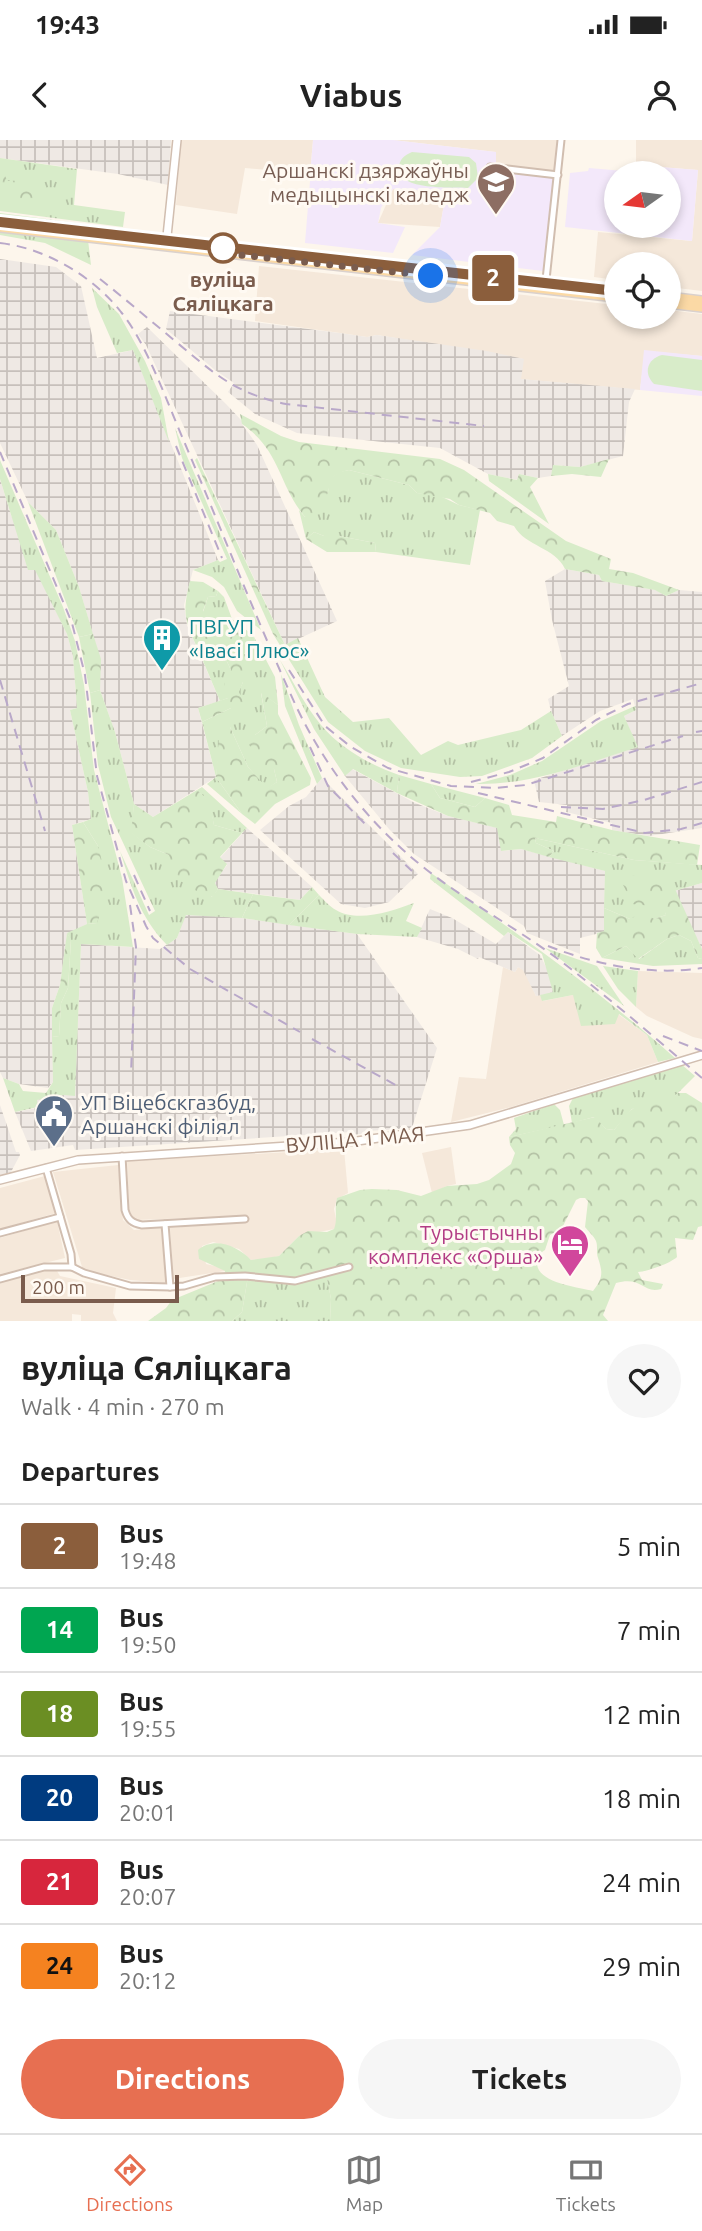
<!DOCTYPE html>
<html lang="en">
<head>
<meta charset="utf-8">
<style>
	:root { --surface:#fff; --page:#f6f6f6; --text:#222; --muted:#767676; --line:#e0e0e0; --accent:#e76f51 }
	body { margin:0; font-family:Ubuntu,sans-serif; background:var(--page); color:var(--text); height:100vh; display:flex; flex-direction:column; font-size:26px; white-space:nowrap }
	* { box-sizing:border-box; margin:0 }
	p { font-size:23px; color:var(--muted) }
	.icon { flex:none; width:38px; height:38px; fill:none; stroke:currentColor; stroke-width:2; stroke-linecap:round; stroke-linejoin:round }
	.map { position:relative; height:1181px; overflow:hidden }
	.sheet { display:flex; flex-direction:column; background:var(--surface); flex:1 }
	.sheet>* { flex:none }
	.badge { padding:0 14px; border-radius:5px; font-size:24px; line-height:46px }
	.needle { width:46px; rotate:256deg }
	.tools { position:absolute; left:604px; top:21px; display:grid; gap:14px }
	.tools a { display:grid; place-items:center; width:77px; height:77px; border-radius:50%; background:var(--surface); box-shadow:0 4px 10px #0003; font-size:35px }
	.scale { position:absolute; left:21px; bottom:18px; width:158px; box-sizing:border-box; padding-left:7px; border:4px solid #7a5c4d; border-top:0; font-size:19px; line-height:24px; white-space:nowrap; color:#7a5c4d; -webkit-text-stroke:5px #fffaf3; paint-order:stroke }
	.you { position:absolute; width:35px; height:35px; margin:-18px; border:5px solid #fff; border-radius:50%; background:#1a73e8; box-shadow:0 0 0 10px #1a73e833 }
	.map>.badge { position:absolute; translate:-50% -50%; box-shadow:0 0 0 4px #fff }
	h2 { padding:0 21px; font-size:26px; line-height:63px }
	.round { display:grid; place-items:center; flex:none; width:74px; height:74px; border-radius:37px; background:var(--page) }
	.summary { display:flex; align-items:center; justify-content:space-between; height:119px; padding:0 21px }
	h1 { font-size:33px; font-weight:600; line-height:52px }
	.primary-button { display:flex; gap:14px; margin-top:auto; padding:14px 21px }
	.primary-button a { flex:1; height:80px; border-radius:42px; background:var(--accent); color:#fff; font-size:28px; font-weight:600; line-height:80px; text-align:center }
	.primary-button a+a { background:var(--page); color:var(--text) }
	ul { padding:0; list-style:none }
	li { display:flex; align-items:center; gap:21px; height:84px; padding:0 21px; border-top:2px solid var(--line) }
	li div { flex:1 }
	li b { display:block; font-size:26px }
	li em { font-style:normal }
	li .badge { min-width:77px; font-weight:700; text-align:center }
	.status { display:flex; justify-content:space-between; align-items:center; height:49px; padding:0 35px; background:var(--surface); direction:ltr }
	.status svg { height:19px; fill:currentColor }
	header { display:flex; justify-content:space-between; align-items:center; height:91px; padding:0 21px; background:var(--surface); font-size:32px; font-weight:600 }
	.dock { display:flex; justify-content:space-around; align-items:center; height:98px; border-top:2px solid var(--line); background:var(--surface); font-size:19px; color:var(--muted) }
	.dock a { display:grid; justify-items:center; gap:4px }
	.dock .selected { color:var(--accent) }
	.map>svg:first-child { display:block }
	.residential { fill:#f5e8da }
	.industrial { fill:url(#industrial-grid) }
	.education { fill:#f3e8fa }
	.grass { fill:url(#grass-tufts) }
	.forest { fill:url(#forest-crowns); fill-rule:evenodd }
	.pitch { fill:#d8ecc9 }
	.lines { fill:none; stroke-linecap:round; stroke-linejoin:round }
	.minor-casing { stroke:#d1beb0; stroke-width:9 }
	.tertiary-casing { stroke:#d1beb0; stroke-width:10 }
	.primary-casing { stroke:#dad1cd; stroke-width:12 }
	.minor { stroke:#fff; stroke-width:5 }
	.tertiary { stroke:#fff; stroke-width:7 }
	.primary { stroke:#fbd9a5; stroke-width:9 }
	.rail { stroke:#b9a8c9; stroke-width:2; stroke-dasharray:10 7; stroke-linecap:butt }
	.line-casing { stroke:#fff; stroke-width:16 }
	.line { stroke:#8b5e3c; stroke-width:10 }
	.walk { stroke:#7a5c4d; stroke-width:7; stroke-dasharray:0 12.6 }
	.stop-dot { fill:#fff; stroke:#8b5e3c; stroke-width:3.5 }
	.labels { text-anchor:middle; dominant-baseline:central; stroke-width:6; stroke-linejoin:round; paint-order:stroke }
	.education-label { font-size:21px; fill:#785e54; stroke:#fffaf3; text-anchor:end }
	.stop-label { font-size:21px; font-weight:bold; fill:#7a5c4d; stroke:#fffaf3 }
	.culture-label { font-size:21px; fill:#0d838f; stroke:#fffaf3; text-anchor:start }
	.service-label { font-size:21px; fill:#4e5e75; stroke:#fffaf3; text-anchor:start }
	.street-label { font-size:21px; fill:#7a5c4d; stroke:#fffaf3 }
	.hotel-label { font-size:21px; fill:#b23c85; stroke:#fffaf3; text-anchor:end }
</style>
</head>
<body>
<div class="status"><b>19:43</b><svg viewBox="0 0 49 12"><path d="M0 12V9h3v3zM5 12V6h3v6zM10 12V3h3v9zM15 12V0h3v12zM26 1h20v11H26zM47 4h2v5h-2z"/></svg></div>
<header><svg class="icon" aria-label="back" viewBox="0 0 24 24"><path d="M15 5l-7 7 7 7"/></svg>Viabus<svg class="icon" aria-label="person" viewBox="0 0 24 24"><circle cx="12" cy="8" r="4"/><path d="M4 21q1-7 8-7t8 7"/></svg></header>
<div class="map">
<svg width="702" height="1181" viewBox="0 0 702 1181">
	<defs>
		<pattern id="industrial-grid" width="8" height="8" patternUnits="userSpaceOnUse" patternTransform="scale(1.75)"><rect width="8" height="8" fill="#efe9e4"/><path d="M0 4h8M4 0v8" fill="none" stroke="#c7c0bb"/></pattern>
		<pattern id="grass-tufts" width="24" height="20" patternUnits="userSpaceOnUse" patternTransform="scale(1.75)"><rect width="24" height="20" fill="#d8ecc9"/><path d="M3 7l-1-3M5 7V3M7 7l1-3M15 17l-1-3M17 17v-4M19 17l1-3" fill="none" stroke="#b4c2a5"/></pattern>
		<pattern id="forest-crowns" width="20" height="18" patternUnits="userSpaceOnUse" patternTransform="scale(1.75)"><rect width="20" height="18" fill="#d8ecc9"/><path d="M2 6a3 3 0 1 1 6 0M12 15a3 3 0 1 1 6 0" fill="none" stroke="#b4c2a5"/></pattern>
	</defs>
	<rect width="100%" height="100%" fill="#fdf6ec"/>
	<g class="residential">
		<path d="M181 0H313L310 34 245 28 237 74 176 65Z"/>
		<path d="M393 0H558L554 31 495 25 496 12Z"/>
		<path d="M636 0H702V151L669 147 668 124H616V140L594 137 598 92 692 101 698 30 648 26 647 33H636Z"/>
		<path d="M393 49 441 50 444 64 440 87 378 83Z"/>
		<path d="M259 126 616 165V177H668L669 170 702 174V216L645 211 640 250 520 239 523 219 377 195 367 197 347 194 255 181Z"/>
		<path d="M503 827 515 832 518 827 524 830 536 856 540 855 543 861 573 855 618 874 647 895 658 922 511 967 451 982 459 937 486 939Z"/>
		<path d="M638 831 702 833V899L693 897 647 876 636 867Z"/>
		<path d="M451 1007 456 1044 447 1046 432 1053 422 1013Z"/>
		<path d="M344 1009 348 1053 337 1059 334 1069 337 1084 334 1089 299 1096 279 1116 270 1118 251 1120 239 1109 213 1102 202 1106 206 1124 219 1127 225 1131 173 1139 170 1088 248 1082V1076L135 1080 129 1070 127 1021Z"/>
		<path d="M118 1025 123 1080 134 1090 161 1088 166 1143 130 1140 83 1130 53 1032Z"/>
		<path d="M45 1036 56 1073 0 1089V1048Z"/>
		<path d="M57 1081 65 1118 0 1134V1098Z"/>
		<path d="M39 1131H57L60 1136 116 1148 113 1173 117 1181H81V1175L72 1174V1181H0V1142Z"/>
	</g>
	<g class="industrial">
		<path d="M0 0H171L168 45 118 34 0 18Z"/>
		<path d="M0 119 56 127 81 146 97 218 133 210 218 420 193 430 184 465 187 485 220 561 198 568 216 637 153 677 134 664 115 592 100 550V519L79 447 56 390 28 362 0 303Z"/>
		<path d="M170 171 347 194 367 197 377 195 487 211 524 219 521 239 635 249 629 262 623 316 580 327 554 325 551 336 538 338 519 334 518 340 488 334 440 308 297 293 255 274 228 252 234 243 215 230 166 189Z"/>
		<path d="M147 187 226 264 242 281V284L257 305 337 481 285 505 146 205 138 194Z"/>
		<path d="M0 339 11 375 67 494 73 516 77 568 70 570 88 652 91 679 72 685 87 784 67 794 60 845 52 868 53 942 48 948 19 944 3 938 0 932Z"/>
		<path d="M565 429 599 435 602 441 656 450 666 456 679 450 702 452V688L649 696 612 690V683L566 672 567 665 539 662 534 640 637 607 624 576 636 570 633 559 600 571 562 596 551 571 548 559 569 546 552 480 545 441Z"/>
		<path d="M352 629 413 662 448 676 498 688 502 711 521 709 605 731 604 792 580 798V814L527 793 524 786 414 714 389 689 345 636Z"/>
		<path d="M322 638 418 734 389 762 365 768 341 764 260 690 289 666 306 657Z"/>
		<path d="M247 688 312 747 300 760 218 749 214 743 227 725 220 718Z"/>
		<path d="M702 743V809L674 751Z"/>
		<path d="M430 769 452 778 496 804 508 792 540 815 550 835 553 853 536 856 523 830 518 827 515 832 479 817 478 819 458 809 417 797Z"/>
		<path d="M186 774 242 778 357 794 437 908 412 988 368 991V993L352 995 351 992 75 1010 73 1005 31 1011 15 972 37 968V960L64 955H75L81 804 160 809 177 798Z"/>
		<path d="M0 965 16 1012H19L20 1015 11 1032 0 1035Z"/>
	</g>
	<g class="education">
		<path d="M313 0H393L496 12V25L554 31 543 131 412 115 440 87 444 64 441 51 427 49 426 51 393 49 381 68 378 83 405 87 393 113 305 103 311 29H315V25L311 24Z"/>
		<path d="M648 26 698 30 692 101 565 87 570 33 588 31 589 28 624 31 616 33V86H668V33H647Z"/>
		<path d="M644 210 702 216V256L640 250Z"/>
	</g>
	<g class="grass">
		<path d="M0 18 77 29 74 65 125 72 123 87 0 71Z"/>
		<path d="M0 73 123 89 118 94 0 80Z"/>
		<path d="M0 90 88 100 91 125 45 103 0 95Z"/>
		<path d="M92 148 119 174 145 221 161 258 169 302 133 210 117 213 97 167Z"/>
		<path d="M175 288 261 490 237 471 224 447 212 437 193 430 218 420 220 422 227 419 182 318Z"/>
		<path d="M0 320 63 467 75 501 84 545 94 630 122 738 133 807 81 804 75 956 64 955 37 960 38 967 15 972 3 938 19 944 23 951 46 953 53 942 52 897 59 896 61 863 68 848 71 800 67 793 87 784 97 783 98 706 83 682 91 679 88 652 70 570 77 568 73 516 67 494 35 430H28L0 339Z"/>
		<path d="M349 330 409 345 417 353 438 355 459 365 480 370 470 425 376 412 375 403 339 396H324L314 392 306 399 299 370 305 377 328 352 330 339 339 332Z"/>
		<path d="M28 362 56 390 79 447 93 494 79 497Z"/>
		<path d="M218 451 224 457 232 479 216 485 203 472 208 457 216 456Z"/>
		<path d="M273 494 285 505 298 498 325 557 353 582 389 578 421 615 448 601 458 605 521 590 551 571 562 596 532 618 482 636 460 637 401 628 365 611 328 582Z"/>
		<path d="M253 495 275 537 278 565 261 553 267 586 255 595 274 629 277 642 267 649 248 627 230 587 219 612 216 637 242 674 207 644 216 637 202 582 231 568 243 542 244 514 255 501Z"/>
		<path d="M222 511 231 530 228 558 220 561 200 514Z"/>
		<path d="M280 520C293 541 305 566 321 585 340 608 372 626 399 635L397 653 353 629 345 636 314 589Z"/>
		<path d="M281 534 299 585 322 638 317 644 285 566Z"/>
		<path d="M100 550 115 592 134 664 132 693 150 707 169 715 212 757 218 749 253 754 242 778 186 775 177 798 167 805C139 776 132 748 120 711L149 775 155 771 111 677 98 625 90 553Z"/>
		<path d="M635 566 636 570 624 576 638 607C584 624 533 645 476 644L510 635 542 621 601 581Z"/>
		<path d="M431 644 485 658 475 667 440 658Z"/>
		<path d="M202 647 247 688 242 693 214 685 209 662 197 650Z"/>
		<path d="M535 698 634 720 702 725V743L674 751 664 767 666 775 654 779H630L604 768 605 731 549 717 554 711 536 703Z"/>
		<path d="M431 733C515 792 599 850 675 918L658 922 647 895 619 874 615 884 581 886 573 855 542 861 540 855 553 852 542 814 508 792 504 796 430 739Z"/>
		<path d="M319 755C324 760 330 767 336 770 358 783 392 771 414 763L406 781 422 788 417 797 357 794 289 785Z"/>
		<path d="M679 795 691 801 698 818 702 819V824L653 826 602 818 626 806 639 819 667 799Z"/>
		<path d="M545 808 597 826 624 866Z"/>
		<path d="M603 826 638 831 636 867 618 849Z"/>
		<path d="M681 924 695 936 670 961 632 969 614 990 606 989 594 977 572 983 569 966 573 958Z"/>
		<path d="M554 964 560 970 564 985 509 997 516 989 514 978Z"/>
		<path d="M320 1132H326L331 1159 330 1181H232L242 1172 248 1136 254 1133 275 1136Z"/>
	</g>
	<g class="forest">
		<path d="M0 30 4 31 7 41 30 40 51 54 49 63 25 67 0 58Z"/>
		<path d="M240 274 281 296 299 302 440 319 464 330 566 401 611 419 609 429 633 433 679 450 666 456 655 450 602 441 599 435 565 429C555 407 526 407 514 386L497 381 490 373 459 365 450 359 417 353 409 345 349 330C326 335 333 343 325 360 323 365 318 370 315 375L305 377C278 344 281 311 242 284Z"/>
		<path d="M197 318 285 505 273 494 195 320Z"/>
		<path d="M609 319 601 337 572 334 551 336 553 325 580 327Z"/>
		<path d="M519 334 538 338 530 347 549 384 489 341 488 334 517 340Z"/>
		<path d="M332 390 339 396 375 403 376 412H327L306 399 314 392 324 396Z"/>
		<path d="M190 441 203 442 218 451 216 456 208 457 203 471 215 484 232 479 253 495 255 501 244 514 251 536 243 542 239 552 248 572 241 576 231 568 202 582 198 568 228 558 224 542 231 530 222 511 200 514C186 482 181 476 190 441Z"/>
		<path d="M93 494 101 519 100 550 90 553 79 497Z"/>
		<path d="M261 552 278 565V574L311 638 310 645 275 664 255 684 242 674 216 637 220 583 230 587 248 627 267 648 277 642 274 629 262 625 248 603 255 595 267 586Z"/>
		<path d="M399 635 431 644 440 658 475 667 485 658 509 665 512 675 556 682 557 676 612 690 700 705 697 725 634 720 535 698 536 703 554 711 549 717 521 709 501 711 497 688 448 676 397 653Z"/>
		<path d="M197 650 210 662 214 685 242 693 220 717 227 724 215 743 218 749 213 757C191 751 173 739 169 715L150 707 131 693 134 664 153 677Z"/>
		<path d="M83 682 98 706 108 745 97 783 87 784 72 685Z"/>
		<path d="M618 734 671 740 702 809V819L698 818 691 801 679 795 667 799 638 819 626 806 602 818 596 808 597 793 604 791V768L630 779 643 772 654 779 666 775 663 767 632 764Z"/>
		<path d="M312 747 319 755 289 785 242 778 253 754 300 760Z"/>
		<path d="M67 793 71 799 68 848 61 863 59 896 52 897V868L60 845Z"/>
		<path d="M678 953H686L702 963V1086L698 1087 693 1100 675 1098 677 1117C671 1123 646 1132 638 1132L642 1140 663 1144 661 1149C642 1154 643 1136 616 1143L603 1175 608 1181H330L331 1159 326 1133C309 1131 292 1139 275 1136 265 1135 258 1131 248 1136L242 1172 232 1181H148L166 1168 172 1160 223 1139 225 1131 199 1119 198 1110C214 1096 238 1106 251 1120L279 1116 299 1096 308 1091 327 1092 334 1089C338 1080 334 1069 337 1058L360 1050 372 1049 397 1050 421 1056 447 1046 477 1044 489 1040 511 1024 515 1013 510 1005 509 997 595 977 606 989 614 990C620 983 626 973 634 968 649 959 663 967 678 953ZM580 1058H585L588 1061 585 1087C588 1091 594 1096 596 1101 598 1106 596 1113 598 1118 603 1133 603 1138 593 1151 578 1147 537 1143 537 1123 536 1117 540 1113 545 1110L550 1095 562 1088 576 1060Z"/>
	</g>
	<g class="pitch">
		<path d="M412 12 469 17 476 23 478 38 468 48C451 47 399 51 399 28 399 19 405 15 412 12Z"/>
		<path d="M662 215 702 220V251L654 244C643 233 647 219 662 215Z"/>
	</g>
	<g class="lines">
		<defs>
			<g id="minor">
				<path d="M490 27 558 35"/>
				<path d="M545 149 561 0"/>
				<path d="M122 1016 125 1070C128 1080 132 1083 142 1085L245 1079"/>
				<path d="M165 1084 170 1147"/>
				<path d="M0 1093 60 1077"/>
				<path d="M72 1127 84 1133 130 1146 170 1147 184 1146 215 1137 245 1136 295 1141 349 1127"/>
				<path d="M0 1139 44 1127H72L71 1114 46 1028"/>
			</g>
			<g id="tertiary">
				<path d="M166 106 177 0"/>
				<path d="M0 1040 78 1020 350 1002 470 985 702 915"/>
			</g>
			<g id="primary">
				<path d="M0 87 616 157"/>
				<path d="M668 157 702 161"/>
				<path d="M668 163 702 167"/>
			</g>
		</defs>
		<use href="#minor" class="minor-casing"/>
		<use href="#tertiary" class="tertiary-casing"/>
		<use href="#primary" class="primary-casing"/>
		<use href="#minor" class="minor"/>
		<use href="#tertiary" class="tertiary"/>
		<use href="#primary" class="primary"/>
		<g class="rail">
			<path d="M0 103C45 108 93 136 121 172 146 202 167 262 183 299 221 388 256 479 296 566 324 625 367 681 417 722 465 762 522 790 571 829 616 864 659 901 702 938"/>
			<path d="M100 139C125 159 150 180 175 201 215 234 234 253 286 264L484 286"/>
			<path d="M176 306 222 418"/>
			<path d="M0 312 72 483 85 535 97 636 126 741 146 786 153 798 190 829 300 892"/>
			<path d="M289 530 325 586 351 607 388 628 451 646 495 648 526 645 683 596"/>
			<path d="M0 540 45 691"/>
			<path d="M696 592 702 591"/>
			<path d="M310 607 328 646 369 688"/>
			<path d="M471 642 509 632 543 618 596 580 628 564 702 543"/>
			<path d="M478 653 645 693 681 689 702 683"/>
			<path d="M561 667 603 669 644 660 702 642"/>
			<path d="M393 713 412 731"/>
			<path d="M134 735 150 771"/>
			<path d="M130 765 136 807 131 933"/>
			<path d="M548 806C596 825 651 836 702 828"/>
			<path d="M663 896 702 911"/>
			<path d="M312 899 401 948"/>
		</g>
	</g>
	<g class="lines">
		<defs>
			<path id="line" d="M0 82 616 151"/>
		</defs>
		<use href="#line" class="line-casing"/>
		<use href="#line" class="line"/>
		<path class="walk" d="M223 108 222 113 431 136"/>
	</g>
	<defs>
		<symbol id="university-pin" viewBox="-11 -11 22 30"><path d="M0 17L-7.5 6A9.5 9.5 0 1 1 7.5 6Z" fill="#8d6e63" stroke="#fffaf3"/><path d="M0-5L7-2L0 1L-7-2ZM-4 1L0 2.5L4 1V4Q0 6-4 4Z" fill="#fff"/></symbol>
		<symbol id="building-pin" viewBox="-11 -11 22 30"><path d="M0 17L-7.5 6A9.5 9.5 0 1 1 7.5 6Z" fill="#0f9aa8" stroke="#fffaf3"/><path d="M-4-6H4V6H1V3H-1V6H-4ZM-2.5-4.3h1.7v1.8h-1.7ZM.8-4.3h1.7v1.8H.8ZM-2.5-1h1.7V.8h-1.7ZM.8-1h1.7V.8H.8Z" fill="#fff"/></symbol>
		<symbol id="civic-pin" viewBox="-11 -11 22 30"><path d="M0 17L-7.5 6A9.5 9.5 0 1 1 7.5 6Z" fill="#5c6f8a" stroke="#fffaf3"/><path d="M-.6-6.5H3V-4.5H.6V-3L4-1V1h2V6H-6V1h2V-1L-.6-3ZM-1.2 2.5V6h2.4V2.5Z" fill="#fff"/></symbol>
		<symbol id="hotel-pin" viewBox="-11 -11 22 30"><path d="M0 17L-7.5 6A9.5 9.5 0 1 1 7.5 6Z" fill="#d1479c" stroke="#fffaf3"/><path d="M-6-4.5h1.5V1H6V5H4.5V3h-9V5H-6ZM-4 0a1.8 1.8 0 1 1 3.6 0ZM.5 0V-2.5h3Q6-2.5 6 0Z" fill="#fff"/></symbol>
	</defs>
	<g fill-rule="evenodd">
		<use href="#university-pin" x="474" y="20" width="44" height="60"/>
		<use href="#building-pin" x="140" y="476" width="44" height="60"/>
		<use href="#civic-pin" x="32" y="952" width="44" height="60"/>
		<use href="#hotel-pin" x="548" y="1082" width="44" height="60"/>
	</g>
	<circle class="stop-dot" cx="223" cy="108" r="14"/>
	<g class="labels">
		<g class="education-label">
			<text x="469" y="30">Аршанскі дзяржаўны<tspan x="469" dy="24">медыцынскі каледж</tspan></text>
		</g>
		<g class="stop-label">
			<text x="223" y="139">вуліца<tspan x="223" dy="24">Сяліцкага</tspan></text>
		</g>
		<g class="culture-label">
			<text x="189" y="486">ПВГУП<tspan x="189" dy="24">«Івасі Плюс»</tspan></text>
		</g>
		<g class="service-label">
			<text x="81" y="962">УП Віцебскгазбуд,<tspan x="81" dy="24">Аршанскі філіял</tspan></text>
		</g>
		<g class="street-label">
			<text transform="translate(355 999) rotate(-5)">ВУЛІЦА 1 МАЯ</text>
		</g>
		<g class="hotel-label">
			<text x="543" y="1092">Турыстычны<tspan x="543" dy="24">комплекс «Орша»</tspan></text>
		</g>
	</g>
</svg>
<div class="tools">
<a><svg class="needle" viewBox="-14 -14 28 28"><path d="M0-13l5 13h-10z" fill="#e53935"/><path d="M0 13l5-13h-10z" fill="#767676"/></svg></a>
<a><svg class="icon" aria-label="locate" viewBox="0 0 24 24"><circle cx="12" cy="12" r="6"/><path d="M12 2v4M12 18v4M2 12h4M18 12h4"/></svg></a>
</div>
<div class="scale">200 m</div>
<div class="you" style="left:431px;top:136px"></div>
<b class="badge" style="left:493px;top:138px;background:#8b5e3c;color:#fff">2</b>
</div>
<section class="sheet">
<div class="summary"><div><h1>вуліца Сяліцкага</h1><p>Walk · 4 min · 270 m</p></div><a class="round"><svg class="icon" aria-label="heart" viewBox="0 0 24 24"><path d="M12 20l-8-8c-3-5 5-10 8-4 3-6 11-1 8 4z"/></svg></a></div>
<h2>Departures</h2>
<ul>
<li><span class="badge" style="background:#8b5e3c;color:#fff">2</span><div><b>Bus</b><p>19:48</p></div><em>5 min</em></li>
<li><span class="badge" style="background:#00a651;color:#fff">14</span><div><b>Bus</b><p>19:50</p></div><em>7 min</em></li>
<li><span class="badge" style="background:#6b8e23;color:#fff">18</span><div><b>Bus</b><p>19:55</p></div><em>12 min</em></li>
<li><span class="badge" style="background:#003b80;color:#fff">20</span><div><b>Bus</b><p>20:01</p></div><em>18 min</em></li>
<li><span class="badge" style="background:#d7263d;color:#fff">21</span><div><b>Bus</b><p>20:07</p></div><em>24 min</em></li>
<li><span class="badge" style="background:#f58220;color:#111">24</span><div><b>Bus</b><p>20:12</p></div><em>29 min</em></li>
</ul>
<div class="primary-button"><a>Directions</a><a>Tickets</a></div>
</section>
<nav class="dock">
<a class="selected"><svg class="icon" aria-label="directions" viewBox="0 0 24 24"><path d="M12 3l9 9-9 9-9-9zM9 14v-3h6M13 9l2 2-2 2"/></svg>Directions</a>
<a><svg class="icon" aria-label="map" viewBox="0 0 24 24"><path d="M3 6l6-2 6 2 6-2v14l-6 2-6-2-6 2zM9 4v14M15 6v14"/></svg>Map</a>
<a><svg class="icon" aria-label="tickets" viewBox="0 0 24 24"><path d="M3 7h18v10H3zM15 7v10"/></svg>Tickets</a>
</nav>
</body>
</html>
